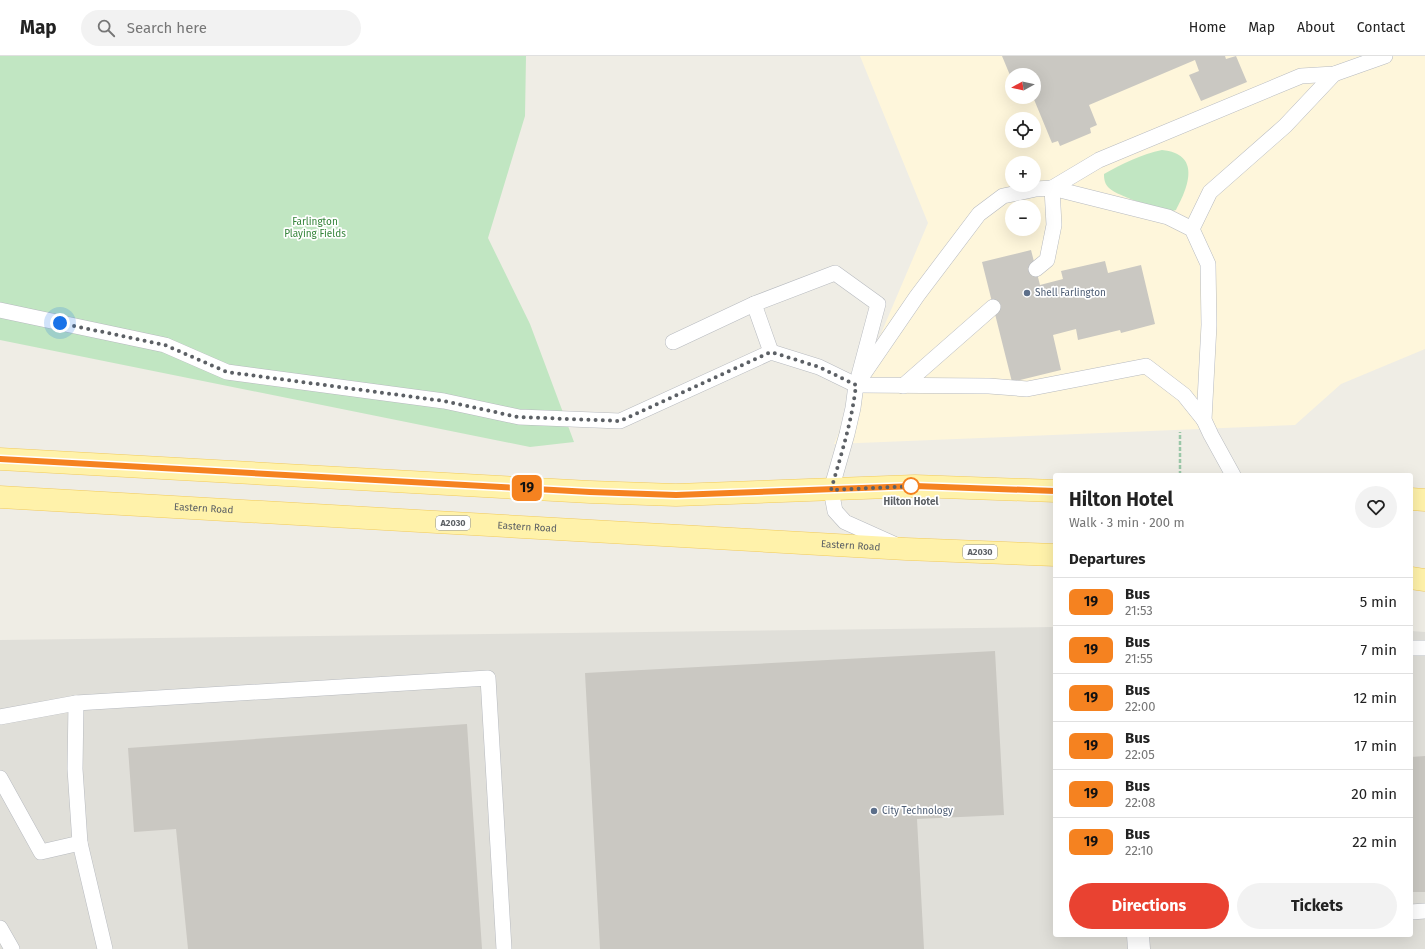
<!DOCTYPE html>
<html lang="en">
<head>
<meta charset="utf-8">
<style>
	:root { --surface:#fff; --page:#f2f2f2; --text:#222; --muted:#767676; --line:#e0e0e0; --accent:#e94231 }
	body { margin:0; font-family:"Fira Sans",sans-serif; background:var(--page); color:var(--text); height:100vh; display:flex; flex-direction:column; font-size:15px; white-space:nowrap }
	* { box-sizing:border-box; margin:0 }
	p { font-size:13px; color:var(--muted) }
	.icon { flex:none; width:22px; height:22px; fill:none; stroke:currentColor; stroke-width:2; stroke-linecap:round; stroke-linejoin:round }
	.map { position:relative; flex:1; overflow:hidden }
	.drawer { position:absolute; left:1053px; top:417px; width:360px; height:464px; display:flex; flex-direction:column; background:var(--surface); border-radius:4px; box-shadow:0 4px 16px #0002 }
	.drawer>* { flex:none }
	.badge { padding:0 8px; border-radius:6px; font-size:14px; line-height:26px }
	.needle { width:26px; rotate:262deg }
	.tools { position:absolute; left:1005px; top:12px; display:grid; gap:8px }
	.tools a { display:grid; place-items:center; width:36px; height:36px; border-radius:50%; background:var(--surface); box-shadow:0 4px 16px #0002; font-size:20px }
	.you { position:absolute; width:20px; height:20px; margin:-10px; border:3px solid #fff; border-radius:50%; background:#1a73e8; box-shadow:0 0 0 6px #1a73e833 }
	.map>.badge { position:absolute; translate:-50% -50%; box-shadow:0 0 0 2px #fff }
	h2 { padding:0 16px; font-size:15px; line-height:36px }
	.round { display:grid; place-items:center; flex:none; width:42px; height:42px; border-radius:21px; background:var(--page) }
	.overview { display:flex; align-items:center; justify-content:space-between; height:68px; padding:0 16px }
	h1 { font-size:19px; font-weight:700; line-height:30px }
	.button { display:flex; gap:8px; margin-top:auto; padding:8px 16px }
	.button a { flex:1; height:46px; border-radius:24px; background:var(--accent); color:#fff; font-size:16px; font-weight:700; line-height:46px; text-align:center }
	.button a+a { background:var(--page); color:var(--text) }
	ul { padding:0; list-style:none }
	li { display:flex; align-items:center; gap:12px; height:48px; padding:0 16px; border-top:1px solid var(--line) }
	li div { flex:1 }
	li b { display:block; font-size:15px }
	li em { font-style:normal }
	li .badge { min-width:44px; font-weight:700; text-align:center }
	header { display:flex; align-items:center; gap:24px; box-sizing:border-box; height:56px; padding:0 20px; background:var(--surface); border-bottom:1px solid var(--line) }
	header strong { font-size:19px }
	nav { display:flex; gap:22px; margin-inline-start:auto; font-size:14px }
	.search { width:280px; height:36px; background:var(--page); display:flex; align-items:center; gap:10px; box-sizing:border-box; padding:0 14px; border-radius:22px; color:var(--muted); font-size:15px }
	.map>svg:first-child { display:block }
	.commercial { fill:#fef6db; fill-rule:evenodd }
	.industrial { fill:#e0dfd9 }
	.green { fill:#c1e6c2 }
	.building { fill:#cac8c2 }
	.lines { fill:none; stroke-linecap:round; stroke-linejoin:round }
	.service-casing { stroke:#b7babf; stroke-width:16 }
	.minor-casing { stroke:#b7babf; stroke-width:23 }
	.primary-casing { stroke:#f1ca5c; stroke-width:23 }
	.path { stroke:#9ac7a8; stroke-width:2.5; stroke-dasharray:4 2; stroke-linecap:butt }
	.service { stroke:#fff; stroke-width:15 }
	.minor { stroke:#fff; stroke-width:22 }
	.primary { stroke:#fff2aa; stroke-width:22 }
	.line-casing { stroke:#fff; stroke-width:9 }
	.line { stroke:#f58220; stroke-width:6 }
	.walk { stroke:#5c6065; stroke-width:4; stroke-dasharray:0 7.2 }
	.service-dot { fill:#5c6f8a; stroke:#fff; stroke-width:1.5 }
	.stop-dot { fill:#fff; stroke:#f58220; stroke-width:2 }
	.labels { text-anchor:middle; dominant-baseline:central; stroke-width:3.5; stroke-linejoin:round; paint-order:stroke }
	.shield { fill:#fff; stroke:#8d9093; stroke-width:1 }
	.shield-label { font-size:9px; font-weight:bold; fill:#5c6065 }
	.park-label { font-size:10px; fill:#35843a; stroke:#fff }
	.service-label { font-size:10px; fill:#4e5e75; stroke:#fff; text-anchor:start }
	.stop-label { font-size:10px; font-weight:bold; fill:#5c6065; stroke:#fff }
	.street-label { font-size:10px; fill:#5c6065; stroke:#fff }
</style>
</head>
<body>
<header>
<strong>Map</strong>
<div class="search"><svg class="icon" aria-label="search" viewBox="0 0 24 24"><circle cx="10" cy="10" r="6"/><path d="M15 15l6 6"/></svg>Search here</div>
<nav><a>Home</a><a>Map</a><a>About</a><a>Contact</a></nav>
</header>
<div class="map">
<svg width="1425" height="893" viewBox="0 0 1425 893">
	<rect width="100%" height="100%" fill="#efede5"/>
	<path class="commercial" d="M860 0H1425V293L1341 328 1295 369 834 388 928 167ZM1012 19H1034V41H1012ZM1012 63H1034V85H1012ZM1012 107H1034V129H1012ZM1012 151H1034V173H1012Z"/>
	<path class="industrial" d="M1055 571V879H1411V575L1425 576V893H0V584Z"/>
	<g class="green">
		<path d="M0 0H526L525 60 488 182 530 268 574 386 530 391 0 284Z"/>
		<path d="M1162 94C1201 98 1189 130 1176 154L1169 156C1155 151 1119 141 1109 132 1105 128 1104 124 1104 118 1122 108 1142 98 1162 94Z"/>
	</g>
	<g class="building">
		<path d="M1002 0H1225L1226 3 1236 0 1247 26 1201 45 1189 19 1199 15 1195 4 1089 49 1097 69 1090 72 1091 77 1060 90 1058 85 1052 87 1033 41 1034 19H1012V24Z"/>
		<path d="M1031 194 1040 229 1063 223 1061 215 1105 205 1108 217 1141 209 1155 268 1121 277 1120 274 1078 284 1076 273 1053 279 1061 314 1012 326 982 206Z"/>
		<path d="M995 595 1004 759 917 763 924 893H600L585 617Z"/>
		<path d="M467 668 482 893H188L176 773 134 776 128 692Z"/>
		<path d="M1425 700V836H1411V701Z"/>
	</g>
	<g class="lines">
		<defs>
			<g id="service">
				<path d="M1192 173 1210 136 1285 70 1334 18"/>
				<path d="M1036 213 1047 204 1054 169 1052 132 1099 104 1301 20 1334 18 1385 0"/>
				<path d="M754 248 771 296"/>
				<path d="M0 254 165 289 227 316 444 345 519 361 620 365 771 296 819 311 856 329 989 330 1027 333 1146 310 1184 339 1204 364"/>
				<path d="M673 286 754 248 835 217 878 248 859 319"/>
				<path d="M903 330 993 251"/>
				<path d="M894 488 845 466 835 455 831 434 847 378 853 352 856 329 917 240 979 158 1003 140 1036 133 1052 132 1168 161 1192 173 1208 208 1209 269 1204 364 1211 379 1233 419"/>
				<path d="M1411 592H1425"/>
				<path d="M0 661 76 647 488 622 504 893"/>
				<path d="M0 722 41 796 80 787 75 713 76 647"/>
				<path d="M80 787 105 893"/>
				<path d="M1411 856 1425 855"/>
				<path d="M0 872 12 893"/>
			</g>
			<path id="minor" d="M1138 879 1139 893"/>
			<g id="primary">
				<path d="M0 403 590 436 676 439 915 430 1055 435"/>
				<path id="s1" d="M0 441 906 493 1055 499"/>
				<path d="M1411 443 1425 444"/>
				<path d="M1411 522 1425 524"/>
			</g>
		</defs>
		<use href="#service" class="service-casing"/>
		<use href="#minor" class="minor-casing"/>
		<use href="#primary" class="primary-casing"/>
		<path class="path" d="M1180 419V376"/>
		<use href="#service" class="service"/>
		<use href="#minor" class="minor"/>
		<use href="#primary" class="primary"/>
	</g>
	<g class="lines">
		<defs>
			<path id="line" d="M0 403 590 436 676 439 915 430 1055 435"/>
		</defs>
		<use href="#line" class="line-casing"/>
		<use href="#line" class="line"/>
		<path class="walk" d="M60 267 165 289 227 316 444 345 518 361 620 365 771 296 819 311 856 329C852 365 841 399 831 434L915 430H911"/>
	</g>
	<g class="service-dot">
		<circle cx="1027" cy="237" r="4"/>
		<circle cx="874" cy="755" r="4"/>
	</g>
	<circle class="stop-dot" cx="911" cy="430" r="8"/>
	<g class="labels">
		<g class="shield">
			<rect x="436" y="460" width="34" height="14" rx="3"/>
			<rect x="963" y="489" width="34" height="14" rx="3"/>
		</g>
		<g class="shield-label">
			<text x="453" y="467">A2030</text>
			<text x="980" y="496">A2030</text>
		</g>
		<g class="park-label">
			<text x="315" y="166">Farlington<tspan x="315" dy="12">Playing Fields</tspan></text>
		</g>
		<g class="service-label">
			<text x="1035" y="237">Shell Farlington</text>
			<text x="882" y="755">City Technology</text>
		</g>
		<g class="stop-label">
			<text x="911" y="446">Hilton Hotel</text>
		</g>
		<g class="street-label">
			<text stroke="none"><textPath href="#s1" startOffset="204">Eastern Road</textPath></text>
			<text stroke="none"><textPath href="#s1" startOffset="528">Eastern Road</textPath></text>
			<text stroke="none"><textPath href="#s1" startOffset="852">Eastern Road</textPath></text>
		</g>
	</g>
</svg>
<div class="tools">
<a><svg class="needle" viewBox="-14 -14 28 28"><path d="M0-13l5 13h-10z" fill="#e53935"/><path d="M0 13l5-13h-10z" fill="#767676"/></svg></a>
<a><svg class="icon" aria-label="locate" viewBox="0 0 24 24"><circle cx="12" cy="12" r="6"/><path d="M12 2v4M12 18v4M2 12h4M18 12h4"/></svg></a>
<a>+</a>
<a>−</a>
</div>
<div class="you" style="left:60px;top:267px"></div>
<b class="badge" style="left:527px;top:432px;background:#f58220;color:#111">19</b>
<section class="drawer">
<div class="overview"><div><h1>Hilton Hotel</h1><p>Walk · 3 min · 200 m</p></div><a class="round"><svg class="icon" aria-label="heart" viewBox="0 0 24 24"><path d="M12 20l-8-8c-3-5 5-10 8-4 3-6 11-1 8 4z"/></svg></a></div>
<h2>Departures</h2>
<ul>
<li><span class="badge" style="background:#f58220;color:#111">19</span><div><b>Bus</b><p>21:53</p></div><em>5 min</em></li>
<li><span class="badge" style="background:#f58220;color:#111">19</span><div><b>Bus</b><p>21:55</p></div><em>7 min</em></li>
<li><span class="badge" style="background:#f58220;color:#111">19</span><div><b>Bus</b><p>22:00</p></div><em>12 min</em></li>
<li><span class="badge" style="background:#f58220;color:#111">19</span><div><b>Bus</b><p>22:05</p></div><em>17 min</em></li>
<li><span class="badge" style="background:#f58220;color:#111">19</span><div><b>Bus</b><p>22:08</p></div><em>20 min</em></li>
<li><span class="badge" style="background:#f58220;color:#111">19</span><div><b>Bus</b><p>22:10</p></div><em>22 min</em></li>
</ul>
<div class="button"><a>Directions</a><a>Tickets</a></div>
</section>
</div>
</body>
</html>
